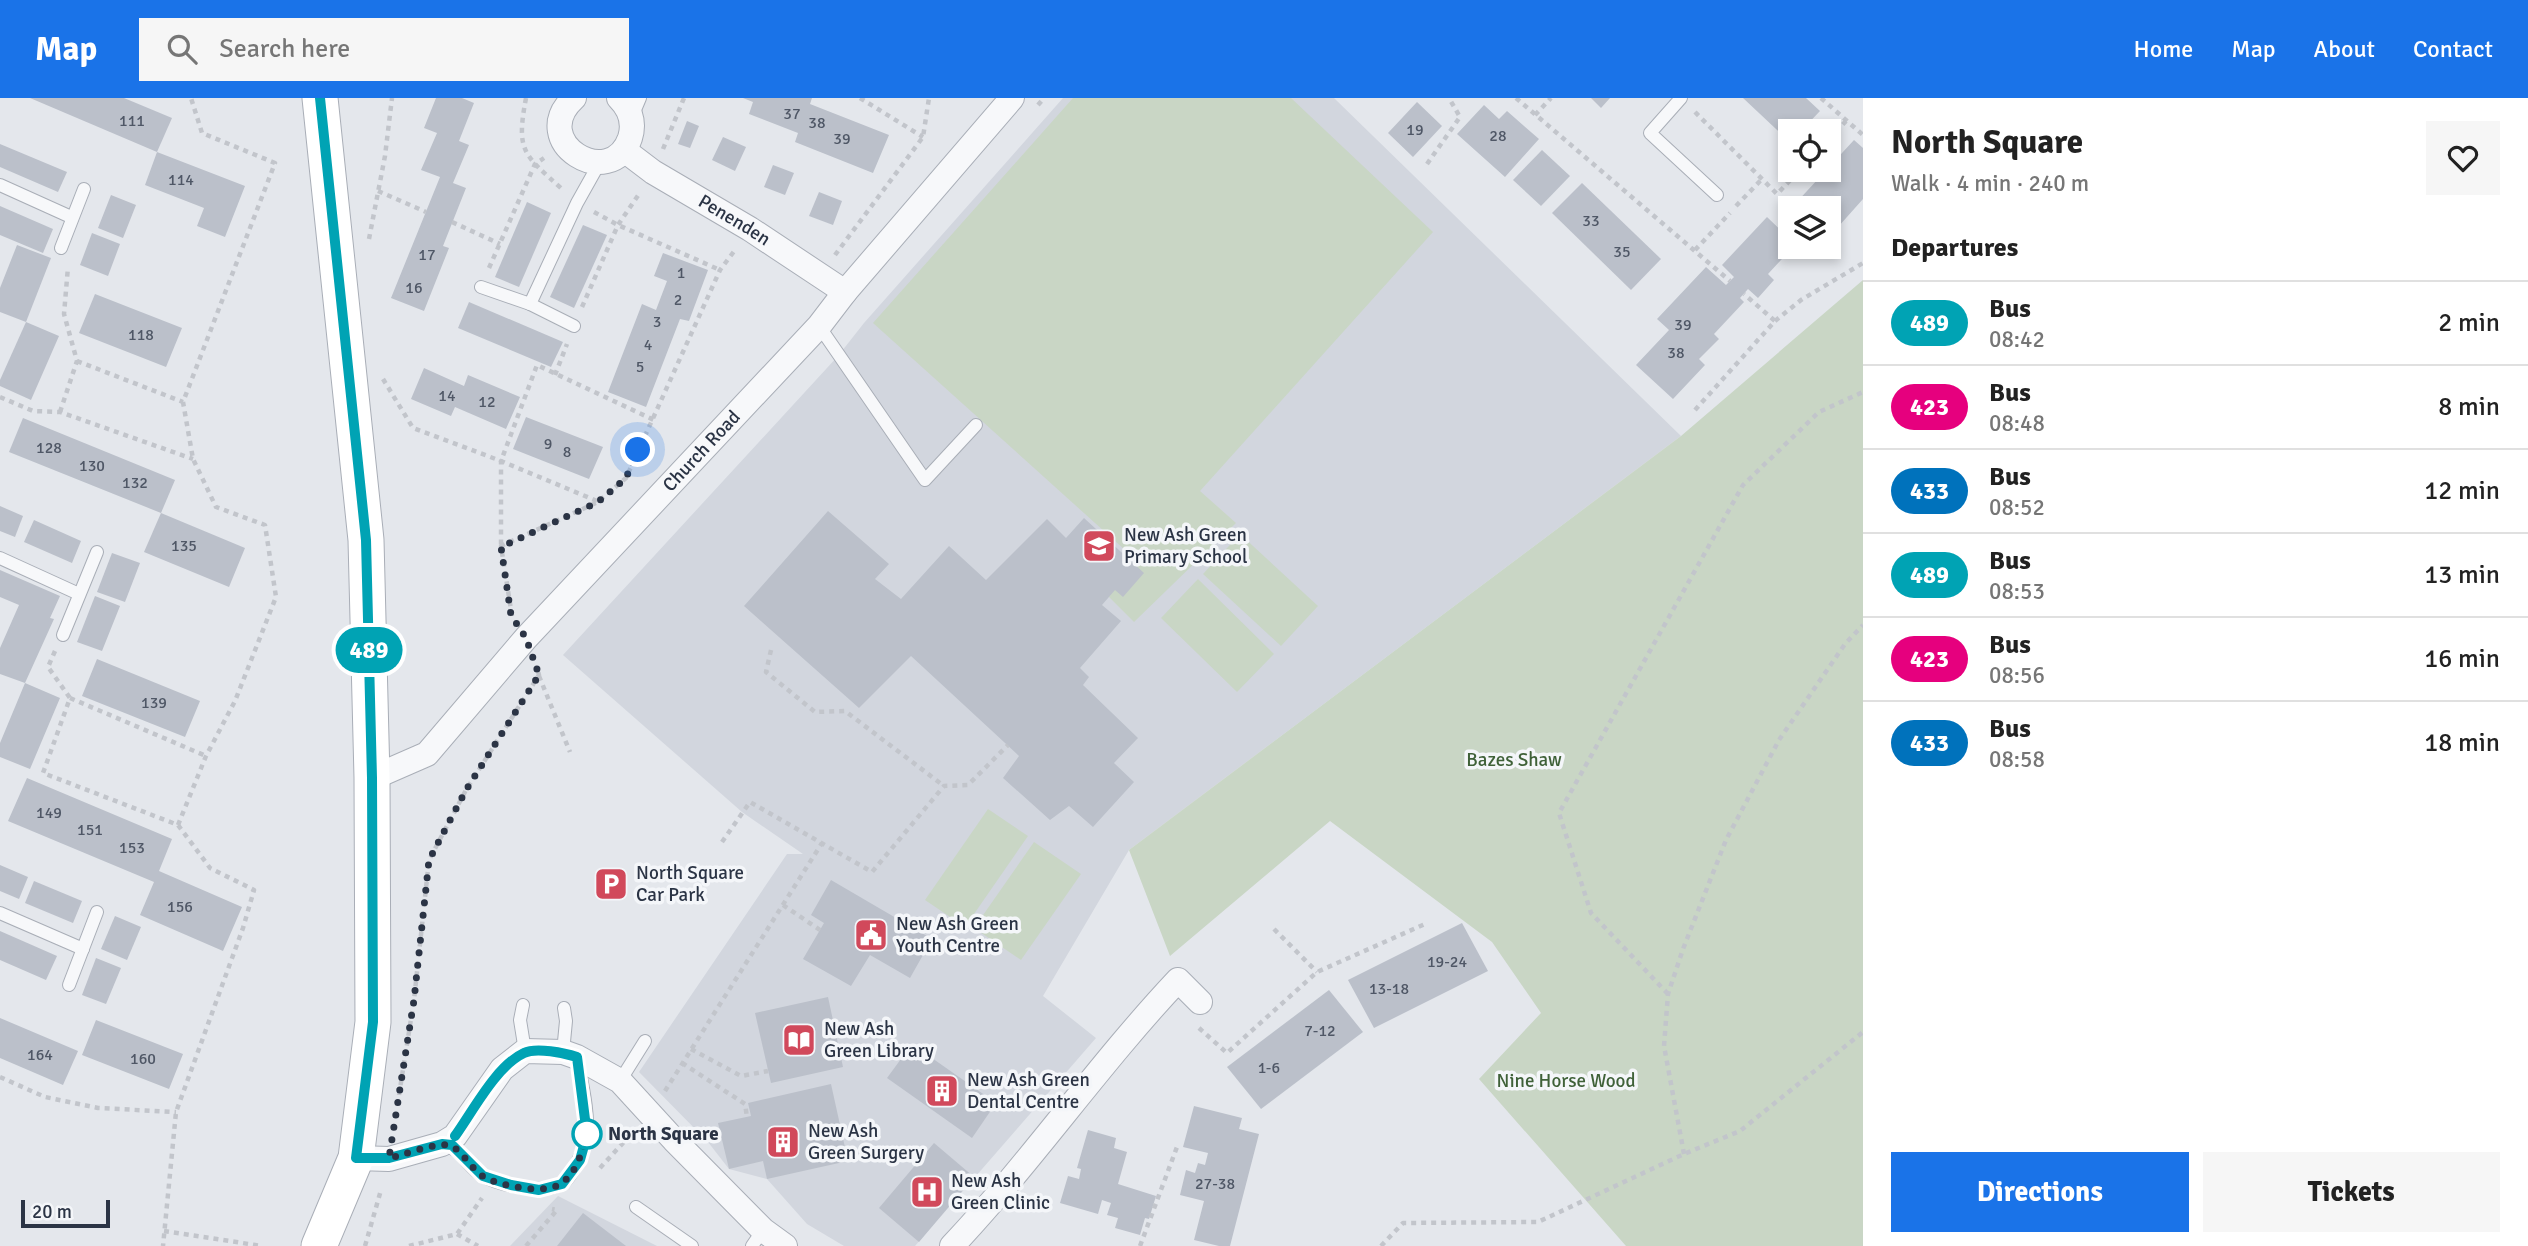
<!DOCTYPE html>
<html lang="en">
<head>
<meta charset="utf-8">
<style>
	:root { --surface:#fff; --page:#f6f6f6; --text:#222; --muted:#767676; --line:#e0e0e0; --accent:#1a73e8 }
	body { margin:0; font-family:Signika,sans-serif; background:var(--page); color:var(--text); height:100vh; display:flex; flex-direction:column; font-size:26px; white-space:nowrap }
	* { box-sizing:border-box; margin:0 }
	p { font-size:23px; color:var(--muted) }
	.icon { flex:none; width:38px; height:38px; fill:none; stroke:currentColor; stroke-width:2; stroke-linecap:round; stroke-linejoin:round }
	.map { position:relative; flex:1; overflow:hidden }
	.details { display:flex; flex-direction:column; background:var(--surface); width:665px }
	.details>* { flex:none }
	.badge { padding:0 14px; border-radius:23px; font-size:24px; line-height:46px }
	.controls { position:absolute; left:1778px; top:21px; display:grid; gap:14px }
	.controls a { display:grid; place-items:center; width:63px; height:63px; border-radius:0px; background:var(--surface); box-shadow:0 4px 10px #0003; font-size:35px }
	.scale { position:absolute; left:21px; bottom:18px; width:89px; box-sizing:border-box; padding-left:7px; border:4px solid #2b3445; border-top:0; font-size:19px; line-height:24px; white-space:nowrap; color:#2b3445; -webkit-text-stroke:5px #f4f6f9; paint-order:stroke }
	.you { position:absolute; width:35px; height:35px; margin:-18px; border:5px solid #fff; border-radius:50%; background:#1a73e8; box-shadow:0 0 0 10px #1a73e833 }
	.map>.badge { position:absolute; translate:-50% -50%; box-shadow:0 0 0 4px #fff }
	h2 { padding:0 28px; font-size:26px; line-height:63px }
	.round { display:grid; place-items:center; flex:none; width:74px; height:74px; border-radius:0px; background:var(--page) }
	.summary { display:flex; align-items:center; justify-content:space-between; height:119px; padding:0 28px }
	h1 { font-size:33px; font-weight:800; line-height:52px }
	.action { display:flex; gap:14px; margin-top:auto; padding:14px 28px }
	.action a { flex:1; height:80px; border-radius:0px; background:var(--accent); color:#fff; font-size:28px; font-weight:800; line-height:80px; text-align:center }
	.action a+a { background:var(--page); color:var(--text) }
	ul { padding:0; list-style:none }
	li { display:flex; align-items:center; gap:21px; height:84px; padding:0 28px; border-top:2px solid var(--line) }
	li div { flex:1 }
	li b { display:block; font-size:26px }
	li em { font-style:normal }
	li .badge { min-width:77px; font-weight:700; text-align:center }
	header { display:flex; align-items:center; gap:42px; box-sizing:border-box; height:98px; padding:0 35px; background:var(--accent); color:#fff }
	header strong { font-size:33px }
	nav { display:flex; gap:38px; margin-inline-start:auto; font-size:24px }
	.search { width:490px; height:63px; background:var(--page); display:flex; align-items:center; gap:18px; box-sizing:border-box; padding:0 24px; border-radius:0px; color:var(--muted); font-size:26px }
	main { display:flex; flex:1; min-height:0 }
	.map>svg:first-child { display:block }
	.built { fill:#d2d6de }
	.green { fill:#c9d6c5 }
	.building { fill:#bbc0ca }
	.lines { fill:none; stroke-linecap:round; stroke-linejoin:round }
	.lane-casing { stroke:#a9aeb7; stroke-width:14 }
	.street-casing { stroke:#a9aeb7; stroke-width:26 }
	.secondary-casing { stroke:#a9aeb7; stroke-width:37 }
	.path { stroke:#c2c5cb; stroke-width:4.5; stroke-dasharray:5 5; stroke-linecap:butt }
	.lane { stroke:#f7f8fa; stroke-width:12 }
	.street { stroke:#f7f8fa; stroke-width:24 }
	.secondary { stroke:#fff; stroke-width:35 }
	.line-casing { stroke:#fff; stroke-width:16 }
	.line { stroke:#00a3b4; stroke-width:10 }
	.walk { stroke:#2b3445; stroke-width:7; stroke-dasharray:0 12.6 }
	.stop-dot { fill:#fff; stroke:#00a3b4; stroke-width:3.5 }
	.labels { text-anchor:middle; dominant-baseline:central; stroke-width:7; stroke-linejoin:round; paint-order:stroke }
	.number-label { font-size:16px; fill:#4f5766 }
	.street-label { font-size:19px; fill:#2b3445; stroke:#f4f6f9 }
	.poi-label { font-size:19px; fill:#2b3445; stroke:#f4f6f9; text-anchor:start }
	.park-label { font-size:19px; fill:#3f6138; stroke:#f4f6f9 }
	.stop-label { font-size:19px; font-weight:bold; fill:#2b3445; stroke:#f4f6f9; text-anchor:start }
</style>
</head>
<body>
<header>
<strong>Map</strong>
<div class="search"><svg class="icon" aria-label="search" viewBox="0 0 24 24"><circle cx="10" cy="10" r="6"/><path d="M15 15l6 6"/></svg>Search here</div>
<nav><a>Home</a><a>Map</a><a>About</a><a>Contact</a></nav>
</header>
<main>
<div class="map">
<svg width="1863" height="1148" viewBox="0 0 1863 1148">
	<rect width="100%" height="100%" fill="#e4e7ec"/>
	<g class="built">
		<path d="M1063 0H1334L1681 338 1129 752 1043 898 1096 940 915 1148H844L807 1126 767 1081 729 1071 708 1044 639 974 787 756H803L742 714 563 557 838 258 864 225Z"/>
		<path d="M558 1098 657 1148H510Z"/>
	</g>
	<g class="green">
		<path d="M1073 0H1291L1433 134 1200 393 1236 425 1134 524 1107 497 1135 461 873 225Z"/>
		<path d="M1863 182V1148H1626L1479 981 1541 915 1492 844 1330 723 1170 858 1129 752 1681 338Z"/>
		<path d="M1240 436 1318 508 1281 548 1203 476Z"/>
		<path d="M1198 481 1274 556 1237 594 1161 520Z"/>
		<path d="M988 711 1028 738 965 829 925 802Z"/>
		<path d="M1034 744 1081 776 1021 862 974 830Z"/>
	</g>
	<g class="building">
		<path d="M30 0H124L172 20 157 54Z"/>
		<path d="M436 0H462L474 5 459 43 469 47 453 85 466 90 443 148 449 150 424 213 391 200 440 79 421 72 437 35 424 30Z"/>
		<path d="M743 0H812L810 6 889 37 873 75 795 44 798 35 749 16 753 4Z"/>
		<path d="M1591 0H1610L1601 10Z"/>
		<path d="M1743 0H1806L1820 13 1801 33H1790V44Z"/>
		<path d="M1417 4 1442 28 1413 59 1388 35Z"/>
		<path d="M1484 7 1499 21 1507 13 1539 41 1505 79 1457 36Z"/>
		<path d="M687 23 699 28 690 50 678 46Z"/>
		<path d="M723 39 746 49 735 73 712 62Z"/>
		<path d="M1854 42 1863 50V101L1830 138 1836 143 1819 160 1806 149H1829V110H1800L1795 106Z"/>
		<path d="M0 46 67 74 58 94 0 69Z"/>
		<path d="M1542 52 1570 78 1541 108 1513 82Z"/>
		<path d="M157 54 245 88 225 139 197 128 204 110 145 87Z"/>
		<path d="M773 67 794 75 785 97 764 89Z"/>
		<path d="M1582 85 1661 161 1631 192 1552 115Z"/>
		<path d="M819 94 842 103 833 127 809 118Z"/>
		<path d="M111 97 136 107 123 140 98 130Z"/>
		<path d="M527 104 551 115 519 189 495 179Z"/>
		<path d="M0 108 53 131 43 155 0 137Z"/>
		<path d="M1767 119 1790 141V149H1793L1768 176 1774 182 1758 200 1748 191 1740 200 1744 204 1714 236 1719 241 1699 261 1705 267 1673 301 1636 267 1669 232 1657 221 1706 169 1726 187 1734 179 1722 167Z"/>
		<path d="M583 127 607 137 574 210 550 199Z"/>
		<path d="M92 135 120 146 108 178 80 167Z"/>
		<path d="M17 147 51 160 26 224 0 214V190Z"/>
		<path d="M663 155 708 172 689 223 680 221 646 309 608 294 642 206 656 212 667 183 654 178Z"/>
		<path d="M95 196 182 230 166 269 79 235Z"/>
		<path d="M469 204 563 244 551 269 458 230Z"/>
		<path d="M26 224 59 238 31 302 0 288V282Z"/>
		<path d="M424 270 464 288 468 277 520 299 506 331 455 309 451 318 411 301Z"/>
		<path d="M526 319 603 349 589 381 513 351Z"/>
		<path d="M23 320 175 382 161 415 9 354Z"/>
		<path d="M0 408 23 418 15 439 0 433Z"/>
		<path d="M828 413 889 466 875 481 901 501 949 448 986 482 1047 421 1066 440 1084 420 1144 475 1123 499 1115 492 1102 507 1121 523 1080 570 1089 579 1083 587 1138 640 1114 665 1134 684 1093 729 1069 708 1050 722 1003 680 1019 658 911 558 859 610 744 508Z"/>
		<path d="M161 415 245 450 229 489 144 454Z"/>
		<path d="M34 422 81 443 72 465 24 444Z"/>
		<path d="M112 455 140 465 125 504 97 494Z"/>
		<path d="M0 472 60 498 50 520 54 521 25 585 60 600 30 671 0 659V645L25 585 0 576V550L19 507 0 499Z"/>
		<path d="M95 498 120 508 102 553 77 544Z"/>
		<path d="M97 561 200 603 185 639 82 598Z"/>
		<path d="M27 680 172 741 159 773 242 809 223 853 140 817 154 784 8 723Z"/>
		<path d="M0 767 28 779 19 801 0 793Z"/>
		<path d="M831 782 932 841 910 880 870 857 851 888 803 861 824 825 811 817Z"/>
		<path d="M34 783 82 803 73 825 25 805Z"/>
		<path d="M115 818 141 829 127 862 101 851Z"/>
		<path d="M1462 825 1488 873 1374 930 1348 882Z"/>
		<path d="M0 833 57 858 46 882 0 862Z"/>
		<path d="M96 860 121 870 106 906 82 897Z"/>
		<path d="M1329 892 1363 934 1261 1011 1227 969Z"/>
		<path d="M828 899 843 969 771 985 755 915Z"/>
		<path d="M0 920 78 953 63 987 0 960Z"/>
		<path d="M96 922 183 956 169 991 82 957Z"/>
		<path d="M912 946 996 1005 972 1040 887 980Z"/>
		<path d="M831 986 848 1063 767 1081 763 1063 729 1071 718 1025 751 1018 748 1005Z"/>
		<path d="M1194 1008 1242 1020 1239 1031 1259 1036 1230 1148H1219L1194 1142 1204 1103 1180 1097 1186 1072 1195 1075 1198 1065 1205 1067 1208 1055 1183 1049Z"/>
		<path d="M1088 1032 1116 1040 1114 1050 1127 1054 1118 1086 1156 1098 1149 1121 1145 1120 1140 1137 1115 1130 1118 1120 1107 1117 1111 1105 1102 1102 1098 1116 1060 1105 1068 1078 1079 1081 1081 1071 1077 1070Z"/>
		<path d="M934 1045 974 1079 919 1144 879 1110Z"/>
		<path d="M583 1115 626 1148H557Z"/>
	</g>
	<g class="lines">
		<defs>
			<g id="lane">
				<path d="M1681 0 1650 35 1717 97"/>
				<path d="M632 19 640 0"/>
				<path d="M0 87 71 119"/>
				<path d="M61 150 84 91"/>
				<path d="M481 189 530 206 574 228"/>
				<path d="M530 206 577 105 600 64"/>
				<path d="M819 228 925 382 976 327"/>
				<path d="M0 460 79 496"/>
				<path d="M63 537 97 454"/>
				<path d="M0 815 83 851"/>
				<path d="M69 887 97 814"/>
				<path d="M523 907 520 922 525 953"/>
				<path d="M563 954 566 923 564 910"/>
				<path d="M620 983 645 943"/>
				<path d="M442 1047C460 1048 468 1070 483 1078 501 1088 544 1096 562 1086 573 1078 584 1052 586 1039 590 1016 581 982 577 959"/>
				<path d="M636 1109 692 1148"/>
				<path d="M752 1148 763 1132"/>
			</g>
			<g id="street">
				<path d="M574 0C526 44 611 95 630 40 635 24 630 11 619 0"/>
				<path id="s1" d="M624 52 653 74 750 131 845 194"/>
				<path id="s2" d="M372 680 427 656 526 540 819 228 845 194 1012 0"/>
				<path d="M356 1060 389 1061 442 1046 455 1038 502 971 525 953 563 954 577 959 620 983 674 1042 763 1132 785 1148"/>
				<path d="M952 1148C1032 1063 1098 967 1178 882L1200 904"/>
			</g>
			<path id="secondary" d="M319 1148 356 1060 373 924 372 680 366 442 320 0"/>
		</defs>
		<use href="#lane" class="lane-casing"/>
		<use href="#street" class="street-casing"/>
		<use href="#secondary" class="secondary-casing"/>
		<g class="path">
			<path d="M526 0C516 53 523 56 562 91"/>
			<path d="M860 0 923 39"/>
			<path d="M1516 0 1730 183"/>
			<path d="M1821 0 1863 37"/>
			<path d="M1038 7 1044 0"/>
			<path d="M1695 14 1777 96 1800 72"/>
			<path d="M1535 17 1551 0"/>
			<path d="M1829 41 1846 23"/>
			<path d="M663 51 684 0"/>
			<path d="M1427 66 1460 19 1449 0"/>
			<path d="M378 93 426 114"/>
			<path d="M1736 108 1762 81"/>
			<path d="M594 114 618 127 720 172"/>
			<path d="M452 124 500 146"/>
			<path d="M369 141 385 58 392 0"/>
			<path d="M1695 152 1730 115"/>
			<path d="M835 157 923 39 929 0"/>
			<path d="M489 170 535 66 544 60"/>
			<path d="M582 209 618 127 639 96"/>
			<path d="M1775 223 1801 202 1863 165"/>
			<path d="M77 263 183 304"/>
			<path d="M555 277 567 246"/>
			<path d="M383 281 413 330 501 363V448"/>
			<path d="M0 299 33 313 60 314 193 361"/>
			<path d="M1695 312 1775 223 1744 196"/>
			<path d="M60 314 77 263 64 216 68 169"/>
			<path d="M597 403 501 363 537 267 654 322"/>
			<path d="M512 518 501 448 598 404 626 380 720 172 735 152"/>
			<path d="M771 552 766 574 815 614 845 613 944 688"/>
			<path d="M55 553 48 569 70 600 43 675 178 727 210 770 254 792 243 830 176 1014 163 1148"/>
			<path d="M539 578 570 654"/>
			<path d="M70 600 206 658"/>
			<path d="M178 727 206 658 235 603 276 499 265 427 216 409 193 361 183 304 275 65 202 35 191 0"/>
			<path d="M722 744 750 704 872 774 944 688 968 687 1008 647"/>
			<path d="M783 807 820 832"/>
			<path d="M1274 831 1317 874"/>
			<path d="M1668 896 1591 815 1559 715 1743 387 1819 314 1863 294"/>
			<path d="M1199 930 1227 955 1317 874 1425 826"/>
			<path d="M691 951 741 978 768 973"/>
			<path d="M682 965 745 1006 747 1019"/>
			<path d="M0 979 45 999 98 1010 176 1014"/>
			<path d="M665 993 822 745"/>
			<path d="M399 997 414 902 429 762 466 692 539 577 537 570"/>
			<path d="M1684 1056 1664 948 1668 896 1683 851 1726 742 1779 642 1845 546 1863 527"/>
			<path d="M600 1070 632 1035"/>
			<path d="M164 1133 262 1148"/>
			<path d="M457 1136 478 1148"/>
			<path d="M365 1148 381 1092"/>
			<path d="M409 1148 457 1136 482 1100"/>
			<path d="M526 1148 557 1112 552 1111"/>
			<path d="M1140 1148 1177 1049"/>
			<path d="M1381 1148 1403 1125 1538 1124 1684 1056 1740 1033 1863 934"/>
		</g>
		<use href="#lane" class="lane"/>
		<use href="#street" class="street"/>
		<use href="#secondary" class="secondary"/>
	</g>
	<g class="lines">
		<defs>
			<path id="line" d="M320 0 366 442 372 680 373 924 356 1060H389L442 1046 452 1047 483 1078 511 1087 539 1092 562 1086 580 1062 587 1037 577 959C565 955 536 949 524 955 496 968 473 1013 455 1038"/>
		</defs>
		<use href="#line" class="line-casing"/>
		<use href="#line" class="line"/>
		<path class="walk" d="M587 1036C582 1053 578 1072 563 1084 547 1098 501 1088 484 1079 471 1072 461 1049 448 1047 434 1045 404 1057 389 1060L414 902 429 762 466 692 539 577 526 540 511 517 501 449 598 404 626 380 638 352"/>
	</g>
	<defs>
		<symbol id="school-square" viewBox="-11 -11 22 22"><rect x="-9" y="-9" width="18" height="18" rx="4" fill="#d1495b" stroke="#f4f6f9"/><path d="M0-5L7-2L0 1L-7-2ZM-4 1L0 2.5L4 1V4Q0 6-4 4Z" fill="#fff"/></symbol>
		<symbol id="parking-square" viewBox="-11 -11 22 22"><rect x="-9" y="-9" width="18" height="18" rx="4" fill="#d1495b" stroke="#f4f6f9"/><path d="M-3.5-5.5H1a3.5 3.5 0 0 1 0 7H-1V5.5H-3.5ZM-1-3.4V-.6H.8a1.4 1.4 0 0 0 0-2.8Z" fill="#fff"/></symbol>
		<symbol id="civic-square" viewBox="-11 -11 22 22"><rect x="-9" y="-9" width="18" height="18" rx="4" fill="#d1495b" stroke="#f4f6f9"/><path d="M-.6-6.5H3V-4.5H.6V-3L4-1V1h2V6H-6V1h2V-1L-.6-3ZM-1.2 2.5V6h2.4V2.5Z" fill="#fff"/></symbol>
		<symbol id="library-square" viewBox="-11 -11 22 22"><rect x="-9" y="-9" width="18" height="18" rx="4" fill="#d1495b" stroke="#f4f6f9"/><path d="M-6-4Q-3-5.5-.7-3.5V5Q-3 3-6 4ZM6-4Q3-5.5 .7-3.5V5Q3 3 6 4Z" fill="#fff"/></symbol>
		<symbol id="building-square" viewBox="-11 -11 22 22"><rect x="-9" y="-9" width="18" height="18" rx="4" fill="#d1495b" stroke="#f4f6f9"/><path d="M-4-6H4V6H1V3H-1V6H-4ZM-2.5-4.3h1.7v1.8h-1.7ZM.8-4.3h1.7v1.8H.8ZM-2.5-1h1.7V.8h-1.7ZM.8-1h1.7V.8H.8Z" fill="#fff"/></symbol>
		<symbol id="hospital-square" viewBox="-11 -11 22 22"><rect x="-9" y="-9" width="18" height="18" rx="4" fill="#d1495b" stroke="#f4f6f9"/><path d="M-5-5h3v3.5h4V-5h3V5h-3V1.5h-4V5h-3Z" fill="#fff"/></symbol>
	</defs>
	<g fill-rule="evenodd">
		<use href="#school-square" x="1080" y="429" width="38" height="38"/>
		<use href="#parking-square" x="592" y="767" width="38" height="38"/>
		<use href="#civic-square" x="852" y="818" width="38" height="38"/>
		<use href="#library-square" x="780" y="923" width="38" height="38"/>
		<use href="#building-square" x="923" y="974" width="38" height="38"/>
		<use href="#building-square" x="764" y="1025" width="38" height="38"/>
		<use href="#hospital-square" x="908" y="1075" width="38" height="38"/>
	</g>
	<circle class="stop-dot" cx="587" cy="1036" r="14"/>
	<g class="labels">
		<g class="number-label">
			<text x="792" y="16">37</text>
			<text x="132" y="23">111</text>
			<text x="817" y="25">38</text>
			<text x="1415" y="32">19</text>
			<text x="1498" y="38">28</text>
			<text x="842" y="41">39</text>
			<text x="181" y="82">114</text>
			<text x="1591" y="123">33</text>
			<text x="1622" y="154">35</text>
			<text x="427" y="157">17</text>
			<text x="681" y="175">1</text>
			<text x="414" y="190">16</text>
			<text x="678" y="202">2</text>
			<text x="657" y="224">3</text>
			<text x="1683" y="227">39</text>
			<text x="141" y="237">118</text>
			<text x="648" y="247">4</text>
			<text x="1676" y="255">38</text>
			<text x="640" y="269">5</text>
			<text x="447" y="298">14</text>
			<text x="487" y="304">12</text>
			<text x="548" y="346">9</text>
			<text x="49" y="350">128</text>
			<text x="567" y="354">8</text>
			<text x="92" y="368">130</text>
			<text x="135" y="385">132</text>
			<text x="184" y="448">135</text>
			<text x="154" y="605">139</text>
			<text x="49" y="715">149</text>
			<text x="90" y="732">151</text>
			<text x="132" y="750">153</text>
			<text x="180" y="809">156</text>
			<text x="1447" y="864">19-24</text>
			<text x="1389" y="891">13-18</text>
			<text x="1320" y="933">7-12</text>
			<text x="40" y="957">164</text>
			<text x="143" y="961">160</text>
			<text x="1269" y="970">1-6</text>
			<text x="1215" y="1086">27-38</text>
		</g>
		<g class="street-label">
			<text stroke="none"><textPath href="#s1" startOffset="131">Penenden</textPath></text>
			<text stroke="none"><textPath href="#s2" startOffset="469">Church Road</textPath></text>
		</g>
		<g class="poi-label">
			<text x="1124" y="437">New Ash Green<tspan x="1124" dy="22">Primary School</tspan></text>
			<text x="636" y="775">North Square<tspan x="636" dy="22">Car Park</tspan></text>
			<text x="896" y="826">New Ash Green<tspan x="896" dy="22">Youth Centre</tspan></text>
			<text x="824" y="931">New Ash<tspan x="824" dy="22">Green Library</tspan></text>
			<text x="967" y="982">New Ash Green<tspan x="967" dy="22">Dental Centre</tspan></text>
			<text x="808" y="1033">New Ash<tspan x="808" dy="22">Green Surgery</tspan></text>
			<text x="951" y="1083">New Ash<tspan x="951" dy="22">Green Clinic</tspan></text>
		</g>
		<g class="park-label">
			<text x="1514" y="662">Bazes Shaw</text>
			<text x="1566" y="983">Nine Horse Wood</text>
		</g>
		<g class="stop-label">
			<text x="608" y="1036">North Square</text>
		</g>
	</g>
</svg>
<div class="controls">
<a><svg class="icon" aria-label="locate" viewBox="0 0 24 24"><circle cx="12" cy="12" r="6"/><path d="M12 2v4M12 18v4M2 12h4M18 12h4"/></svg></a>
<a><svg class="icon" aria-label="layers" viewBox="0 0 24 24"><path d="M12 4l9 5-9 5-9-5zM3 14l9 5 9-5"/></svg></a>
</div>
<div class="scale">20 m</div>
<div class="you" style="left:638px;top:352px"></div>
<b class="badge" style="left:369px;top:552px;background:#00a3b4;color:#fff">489</b>
</div>
<section class="details">
<div class="summary"><div><h1>North Square</h1><p>Walk · 4 min · 240 m</p></div><a class="round"><svg class="icon" aria-label="heart" viewBox="0 0 24 24"><path d="M12 20l-8-8c-3-5 5-10 8-4 3-6 11-1 8 4z"/></svg></a></div>
<h2>Departures</h2>
<ul>
<li><span class="badge" style="background:#00a3b4;color:#fff">489</span><div><b>Bus</b><p>08:42</p></div><em>2 min</em></li>
<li><span class="badge" style="background:#e6007e;color:#fff">423</span><div><b>Bus</b><p>08:48</p></div><em>8 min</em></li>
<li><span class="badge" style="background:#0072bc;color:#fff">433</span><div><b>Bus</b><p>08:52</p></div><em>12 min</em></li>
<li><span class="badge" style="background:#00a3b4;color:#fff">489</span><div><b>Bus</b><p>08:53</p></div><em>13 min</em></li>
<li><span class="badge" style="background:#e6007e;color:#fff">423</span><div><b>Bus</b><p>08:56</p></div><em>16 min</em></li>
<li><span class="badge" style="background:#0072bc;color:#fff">433</span><div><b>Bus</b><p>08:58</p></div><em>18 min</em></li>
</ul>
<div class="action"><a>Directions</a><a>Tickets</a></div>
</section>
</main>
</body>
</html>
